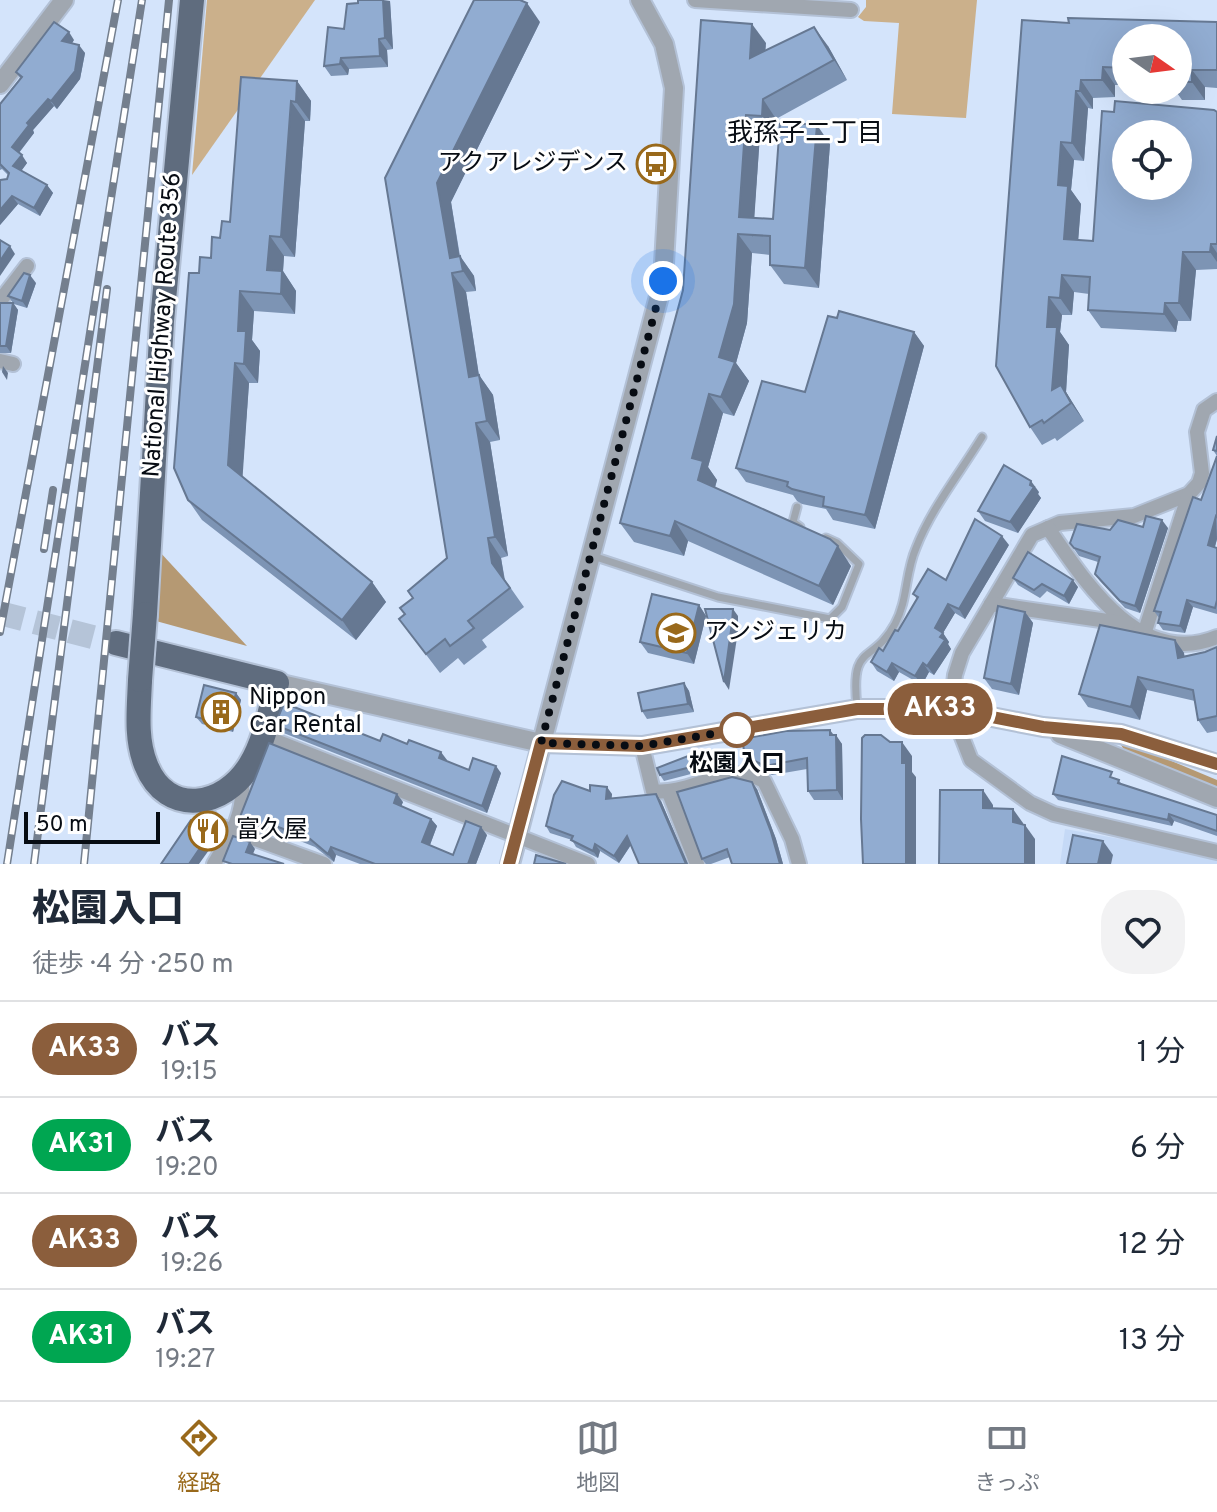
<!DOCTYPE html>
<html lang="ja">
<head>
<meta charset="utf-8">
<style>
	:root { --surface:#fff; --page:#f2f2f3; --text:#1f2937; --muted:#747a83; --line:#e0e1e3; --accent:#99691b }
	body { margin:0; font-family:Overpass,"Noto Sans JP",sans-serif; background:var(--page); color:var(--text); height:100vh; display:flex; flex-direction:column; font-size:30px; white-space:nowrap }
	* { box-sizing:border-box; margin:0 }
	p { font-size:26px; color:var(--muted) }
	.icon { flex:none; width:44px; height:44px; fill:none; stroke:currentColor; stroke-width:2; stroke-linecap:round; stroke-linejoin:round }
	.map { position:relative; height:864px; overflow:hidden }
	.panel { display:flex; flex-direction:column; background:var(--surface); flex:1 }
	.panel>* { flex:none }
	.badge { padding:0 16px; border-radius:26px; font-size:28px; line-height:52px }
	.needle { width:52px; rotate:104deg }
	.fabs { position:absolute; left:1112px; top:24px; display:grid; gap:16px }
	.fabs a { display:grid; place-items:center; width:80px; height:80px; border-radius:50%; background:var(--surface); box-shadow:0 8px 32px #0002; font-size:40px }
	.scale { position:absolute; left:24px; bottom:20px; width:136px; box-sizing:border-box; padding-left:8px; border:4px solid #070c13; border-top:0; font-size:22px; line-height:28px; white-space:nowrap; color:#070c13; -webkit-text-stroke:6px #fff; paint-order:stroke }
	.you { position:absolute; width:40px; height:40px; margin:-20px; border:6px solid #fff; border-radius:50%; background:#1a73e8; box-shadow:0 0 0 12px #1a73e833 }
	.map>.badge { position:absolute; translate:-50% -50%; box-shadow:0 0 0 4px #fff }
	.round { display:grid; place-items:center; flex:none; width:84px; height:84px; border-radius:32px; background:var(--page) }
	.headline { display:flex; align-items:center; justify-content:space-between; height:136px; padding:0 32px }
	h1 { font-size:38px; font-weight:800; line-height:60px }
	ul { padding:0; list-style:none }
	li { display:flex; align-items:center; gap:24px; height:96px; padding:0 32px; border-top:2px solid var(--line) }
	li div { flex:1 }
	li b { display:block; font-size:30px }
	li em { font-style:normal }
	li .badge { min-width:88px; font-weight:700; text-align:center }
	.tab-bar { display:flex; justify-content:space-around; align-items:center; height:112px; border-top:2px solid var(--line); background:var(--surface); font-size:22px; color:var(--muted) }
	.tab-bar a { display:grid; justify-items:center; gap:4px }
	.tab-bar .active { color:var(--accent) }
	.map>svg:first-child { display:block }
	.built { fill:#c5d9f6 }
	.green { fill:#cbb08b }
	.forest { fill:#b59973 }
	.lines { fill:none; stroke-linecap:round; stroke-linejoin:round }
	.trunk-tunnel { stroke:#b5c4d8; stroke-width:24; stroke-dasharray:24 12; stroke-linecap:butt }
	.service-casing { stroke:#b3c1d6; stroke-width:11 }
	.minor-casing { stroke:#b3c1d6; stroke-width:18 }
	.tertiary-casing { stroke:#b3c1d6; stroke-width:22 }
	.trunk-casing { stroke:#b3c1d6; stroke-width:28 }
	.service { stroke:#a0a7b0; stroke-width:7 }
	.minor { stroke:#a0a7b0; stroke-width:14 }
	.tertiary { stroke:#a0a7b0; stroke-width:18 }
	.trunk { stroke:#5f6c7e; stroke-width:24 }
	.rail-casing { stroke:#747f8e; stroke-width:8 }
	.rail { stroke:#fff; stroke-width:5; stroke-dasharray:15; stroke-linecap:butt }
	.trunk-bridge-casing { stroke:#b3c1d6; stroke-width:28; stroke-linecap:butt }
	.trunk-bridge { stroke:#5f6c7e; stroke-width:24 }
	.wall { fill:#7d94b4 }
	.shaded-wall { fill:#667892 }
	.building { fill:#91acd1; stroke:#667892; stroke-width:2; fill-rule:evenodd }
	.line-casing { stroke:#fff; stroke-width:18 }
	.line { stroke:#8b5e3c; stroke-width:12 }
	.walk { stroke:#070c13; stroke-width:8; stroke-dasharray:0 14.4 }
	.stop-dot { fill:#fff; stroke:#8b5e3c; stroke-width:4 }
	.labels { text-anchor:middle; dominant-baseline:central; stroke-width:6; stroke-linejoin:round; paint-order:stroke }
	.poi-label { font-size:24px; fill:#070c13; stroke:#fff; text-anchor:start }
	.street-label { font-size:24px; fill:#070c13; stroke:#fff }
	.stop-label { font-size:24px; font-weight:bold; fill:#070c13; stroke:#fff }
	.neighbourhood-label { font-size:26px; fill:#070c13; stroke:#fff }
</style>
</head>
<body>
<div class="map">
<svg width="1217" height="864" viewBox="0 0 1217 864">
	<rect width="100%" height="100%" fill="#d4e4fb"/>
	<path class="built" d="M1065 829 1160 846 1217 860V864H1060Z"/>
	<g class="green">
		<path d="M207 0H315L192 175Z"/>
		<path d="M866 0H977L966 118 892 114 899 23 864 21 858 17 866 7Z"/>
	</g>
	<g class="forest">
		<path d="M158 550 247 646 156 621Z"/>
		<path d="M1131 744 1217 780V788L1125 751 1121 745Z"/>
	</g>
	<g class="lines">
		<path class="trunk-tunnel" d="M0 613 116 643"/>
		<defs>
			<g id="service">
				<path d="M797 507 793 522 800 527"/>
				<path d="M593 556 718 597 830 619 842 607 859 564 837 543 826 538"/>
				<path d="M857 707C850 641 872 666 895 624 908 600 905 573 916 548 931 509 960 473 982 437"/>
			</g>
			<g id="minor">
				<path d="M695 0 851 10"/>
				<path d="M0 301 27 266"/>
				<path d="M0 361 13 364"/>
				<path d="M1217 401 1204 410 1197 432 1202 473 1199 483 1189 494 1134 516 1060 523 1032 535 962 653 955 675 951 709 971 760 1030 803 1054 814 1217 852"/>
				<path d="M1048 528C1085 582 1140 669 1217 637"/>
				<path d="M991 604 1128 624"/>
				<path d="M1144 634 1189 494"/>
				<path d="M263 736 588 864"/>
				<path d="M642 746 653 791C691 796 728 760 764 781L792 839 799 864"/>
				<path d="M669 793 697 864"/>
				<path d="M203 802 206 813 217 825 324 864"/>
				<path d="M214 864C230 837 247 811 241 778"/>
			</g>
			<g id="tertiary">
				<path d="M0 84 64 0"/>
				<path d="M277 683 541 743 642 746 857 709H951L1043 727 1121 734 1217 764"/>
				<path d="M1060 734 1217 798"/>
				<path d="M510 864 663 281 674 88 664 44 640 0"/>
			</g>
			<g id="trunk">
				<path d="M145 614 162 321 192 0"/>
				<path d="M116 643 277 683C270 710 265 741 250 765 225 807 167 818 146 765 135 738 139 708 140 680"/>
			</g>
		</defs>
		<use href="#service" class="service-casing"/>
		<use href="#minor" class="minor-casing"/>
		<use href="#tertiary" class="tertiary-casing"/>
		<use href="#trunk" class="trunk-casing"/>
		<use href="#service" class="service"/>
		<use href="#minor" class="minor"/>
		<use href="#tertiary" class="tertiary"/>
		<use href="#trunk" class="trunk"/>
		<defs>
			<g id="rail">
				<path d="M44 549 53 490"/>
				<path d="M0 632 118 0"/>
				<path d="M7 864 142 0"/>
				<path d="M34 864 107 289"/>
				<path d="M84 864 169 0"/>
			</g>
		</defs>
		<use href="#rail" class="rail-casing"/>
		<use href="#rail" class="rail"/>
		<defs>
			<path id="trunk-bridge" d="M140 680 145 614"/>
		</defs>
		<use href="#trunk-bridge" class="trunk-bridge-casing"/>
		<use href="#trunk-bridge" class="trunk-bridge"/>
	</g>
	<g class="wall">
		<path d="M358 0 390 1 393 49 387 50 388 67 349 69 348 75 331 76 324 66 358 3Z"/>
		<path d="M540 22 451 202 460 256 474 276 476 291 466 292 479 375 493 395 500 440 490 442 508 556 501 558 505 580 524 607 482 640 487 647 464 665 458 658 440 673 399 619 405 615 412 598 447 558 385 178Z"/>
		<path d="M1217 22V88L1205 87V100H1182L1175 90H1178V38H1126V85H1115V97L1093 98V109L1088 108 1084 161 1074 160 1071 190 1081 204 1078 240 1093 241 1114 112H1217V269L1196 270 1191 321H1178L1176 332 1101 328 1088 310 1089 294 1074 292 1072 315H1062L1060 332 1069 345 1066 392 1084 421 1057 441 1055 438 1042 445 1030 427 1069 23Z"/>
		<path d="M74 40 72 43 85 53 80 79 57 109 54 106 33 130 34 133 19 153 27 163 21 171 47 185 53 193 40 216 18 204 0 225 8 175 2 169 0 170V104L20 78 16 72Z"/>
		<path d="M766 43 765 51 828 46 847 80 776 119 775 135 760 134 754 218 773 219 830 144 819 288 784 284 770 265V255L752 253 747 323 736 363 749 381 734 416 723 413 708 467 717 480 715 488 851 566 833 605 688 541 684 556 634 542 620 523Z"/>
		<path d="M297 81 311 101 310 121H305L295 257 284 256 283 271 296 291 295 314 254 311 252 340 260 351 258 383H249L242 477 372 582 386 602 356 640 202 520 188 500 199 273 211 258 220 238 230 222Z"/>
		<path d="M36 283 27 308 14 304 18 310 11 353H0V303H13L8 296Z"/>
		<path d="M837 318 914 332 924 346 875 529 833 520 826 509 802 504 797 501 793 495 746 482 736 468 805 392Z"/>
		<path d="M1217 436V539L1215 547 1217 548V614L1193 607 1185 633 1163 630 1158 623 1159 618 1154 611 1201 500 1217 456 1213 450Z"/>
		<path d="M1039 492 1038 494 1041 498 1018 533 985 521 978 511Z"/>
		<path d="M1143 527 1168 528 1140 613 1125 608 1100 581 1095 574 1098 562 1079 556 1070 543 1110 530Z"/>
		<path d="M1009 545 965 619 955 613 943 633 949 642 948 644 951 649 934 675 929 672 922 685 899 672 894 681 877 671 871 662 883 651 898 631 917 599 913 594 946 580Z"/>
		<path d="M1013 578 1078 587 1069 604 1047 591 1040 598 1018 585Z"/>
		<path d="M699 605 706 616 694 664 648 653 640 642Z"/>
		<path d="M1025 612 1033 623 1019 695 992 689 984 678Z"/>
		<path d="M1175 640 1184 653V656L1205 652 1217 647V731L1207 733 1198 720 1195 701 1147 690 1140 720 1088 707 1079 694Z"/>
		<path d="M684 683 689 691 694 712 647 719 642 711Z"/>
		<path d="M236 693 241 700 233 732 202 724 196 717Z"/>
		<path d="M275 725 447 760 446 761 469 770 501 773 487 813 281 732Z"/>
		<path d="M833 735 842 744 843 800H814L808 791 807 769 772 775 752 766 745 756Z"/>
		<path d="M701 751 706 757 710 769 664 781 660 775Z"/>
		<path d="M1116 778 1123 785 1217 815V836L1174 821 1172 826 1058 800 1053 794Z"/>
		<path d="M757 789 776 839 783 864H732L730 857 711 864H706L702 859Z"/>
		<path d="M590 791 612 794 611 798 661 801 688 864H639L631 845 619 863 600 851 598 858 576 847 572 840 550 833 546 826Z"/>
		<path d="M403 802 401 806 431 819 437 826 430 845 453 855 487 835 476 864H360L336 855 334 862 315 847 270 829 269 833 246 825 240 817Z"/>
	</g>
	<g class="shaded-wall">
		<path d="M383 0 390 1 393 49 385 38Z"/>
		<path d="M527 3 540 22 451 202 462 272 450 258 437 183Z"/>
		<path d="M752 24 766 43 763 78 750 58Z"/>
		<path d="M814 27 828 46 847 80 834 60Z"/>
		<path d="M69 32 74 40 68 49 62 41Z"/>
		<path d="M379 39 387 50 388 67 380 56Z"/>
		<path d="M79 45 85 53 80 79 57 109 51 101Z"/>
		<path d="M341 58 349 69 348 75 340 64Z"/>
		<path d="M1103 67 1115 85V97L1102 80Z"/>
		<path d="M1192 70 1205 87V100L1192 82Z"/>
		<path d="M1081 80 1093 98V109L1080 91Z"/>
		<path d="M297 81 311 101 310 121 296 102Z"/>
		<path d="M1076 91 1088 108 1084 161 1072 143Z"/>
		<path d="M48 99 54 106 33 130 34 133 17 155 12 147 27 123Z"/>
		<path d="M763 99 776 119 775 135 762 116Z"/>
		<path d="M291 101 305 121 295 257 281 237Z"/>
		<path d="M746 115 760 134 753 237 739 217Z"/>
		<path d="M817 125 830 144 819 288 805 268Z"/>
		<path d="M1061 142 1074 160 1071 190 1081 204 1077 256 1064 239 1058 185Z"/>
		<path d="M22 155 27 163 19 174 13 166Z"/>
		<path d="M47 185 53 193 40 216 34 208Z"/>
		<path d="M12 196 18 204 0 225V210Z"/>
		<path d="M738 234 752 253 747 323 736 363 749 381 734 416 721 397 719 357Z"/>
		<path d="M270 236 284 256 283 271 296 291 295 314 281 294 267 270Z"/>
		<path d="M1211 244 1217 253V262L1210 252Z"/>
		<path d="M10 246 15 254 0 276V261Z"/>
		<path d="M1183 252 1196 270 1191 321 1179 303Z"/>
		<path d="M460 256 474 276 476 291 463 271Z"/>
		<path d="M452 273 466 292 482 396 469 377Z"/>
		<path d="M30 275 36 283 27 308 22 301Z"/>
		<path d="M1062 275 1074 292 1072 315 1060 298Z"/>
		<path d="M240 291 254 311 252 340 260 351 258 383 244 364 238 331Z"/>
		<path d="M1049 297 1062 315 1060 332 1069 345 1066 392 1084 421 1071 403 1052 390 1047 327Z"/>
		<path d="M13 303 18 310 11 353 6 346Z"/>
		<path d="M1165 303 1178 321 1176 332 1164 314Z"/>
		<path d="M914 332 924 346 875 529 865 515Z"/>
		<path d="M235 363 249 383 242 485 228 465Z"/>
		<path d="M3 366 8 373 7 380 2 372Z"/>
		<path d="M479 375 493 395 500 440 487 421Z"/>
		<path d="M709 394 723 413 708 467 717 480 711 500 698 480 692 458Z"/>
		<path d="M476 423 490 442 508 556 495 537Z"/>
		<path d="M1031 481 1039 492 1038 494 1041 498 1018 533 1010 522Z"/>
		<path d="M1216 516 1217 539 1213 553 1208 545Z"/>
		<path d="M1162 520 1168 528 1140 613 1135 606Z"/>
		<path d="M675 521 688 541 684 556 670 536Z"/>
		<path d="M1002 536 1009 545 965 619 959 609Z"/>
		<path d="M488 538 501 558 505 583 492 563Z"/>
		<path d="M838 546 851 566 833 605 819 586Z"/>
		<path d="M1073 580 1078 587 1069 604 1064 596Z"/>
		<path d="M372 582 386 602 356 640 342 620Z"/>
		<path d="M1187 600 1193 607 1185 633 1180 626Z"/>
		<path d="M948 604 955 613 943 633 949 642 948 644 951 649 934 675 927 666 935 628Z"/>
		<path d="M699 605 706 616 694 664 687 653Z"/>
		<path d="M733 609 738 616V631L729 690 724 682Z"/>
		<path d="M1025 612 1033 623 1019 695 1011 684Z"/>
		<path d="M1175 640 1184 653 1187 670 1178 658Z"/>
		<path d="M892 663 899 672 894 681 887 672Z"/>
		<path d="M923 663 929 672 922 685 915 676Z"/>
		<path d="M1138 677 1147 690 1140 720 1131 707Z"/>
		<path d="M684 683 689 691 694 712 688 704Z"/>
		<path d="M236 693 241 700 233 732 228 725Z"/>
		<path d="M830 730 836 738V735L842 744 843 800 837 790Z"/>
		<path d="M902 742 912 756V772L916 777V864H906Z"/>
		<path d="M441 752 447 760 444 766 439 758Z"/>
		<path d="M496 766 501 773 487 813 482 806Z"/>
		<path d="M752 782 757 789 776 839 783 864H780Z"/>
		<path d="M607 787 612 794 611 806 606 799Z"/>
		<path d="M983 790 993 805V823L983 808Z"/>
		<path d="M397 794 403 802 399 811 394 803Z"/>
		<path d="M656 794 661 801 688 864H686Z"/>
		<path d="M1013 809 1023 823V837L1013 822Z"/>
		<path d="M1169 814 1174 821 1172 826 1168 820Z"/>
		<path d="M431 819 437 826 428 850 422 842Z"/>
		<path d="M265 822 270 829 269 833 263 825Z"/>
		<path d="M1025 825 1035 839V864H1025Z"/>
		<path d="M481 827 487 835 476 864H468Z"/>
		<path d="M213 829 219 836 199 864H189Z"/>
		<path d="M627 836 632 843 619 863 614 856Z"/>
		<path d="M1103 841 1113 855 1111 864H1098Z"/>
		<path d="M250 842 255 849 251 859 246 852Z"/>
		<path d="M595 844 600 851 598 858 593 851Z"/>
		<path d="M331 847 336 855 334 862 328 854Z"/>
	</g>
	<g class="building">
		<path d="M358 0H383L385 38 379 39 380 56 341 58 340 64 324 66 328 27 344 29 347 4 358 3Z"/>
		<path d="M474 0H520L527 3 437 183 450 258 460 256 463 271 452 273 469 377 479 375 487 421 476 423 495 537 488 538 492 563 510 588 468 621 474 628 450 646 445 639 426 654 399 619 405 614 400 608 413 598 408 591 447 558 385 178Z"/>
		<path d="M1068 18 1217 22V70H1192V82H1178V38H1126V68L1103 67 1102 80H1081L1080 91H1076L1072 143 1061 142 1058 185 1068 186 1064 239 1093 241 1102 111 1114 112 1115 101 1214 110 1217 112V244H1211L1210 252H1183L1179 303H1165L1164 314 1088 310 1090 277 1062 275 1060 298 1049 297 1047 327H1057L1052 390 1061 385 1071 403 1044 423 1042 420 1030 427 996 366 1022 20 1069 23ZM1126 134H1178V186H1126Z"/>
		<path d="M701 20 752 24 750 58 814 27 834 60 763 99 762 116 746 115 739 217 773 219 780 122 817 125 805 268 770 265V236L738 234 734 304 719 357 735 362 721 397 709 394 692 458 703 461 698 480 830 539 838 546 819 586 675 521 670 536 620 523 683 290Z"/>
		<path d="M54 22 69 32 62 41 79 45 75 71 51 101 48 99 27 123 29 125 12 147 22 155 13 166 47 185 34 208 12 196 0 210V180L7 179 9 173 0 164V104L22 77 16 72Z"/>
		<path d="M241 77 297 81 296 102 291 101 281 237 270 236 267 270 282 271 281 294 240 291 238 331H246L244 364 235 363 228 465 372 582 342 620 188 500 174 468 189 273H199L200 257 211 258 212 237 220 238 222 221 230 222Z"/>
		<path d="M0 240 10 246 0 261Z"/>
		<path d="M24 273 30 275 22 301 8 296Z"/>
		<path d="M0 303H13L6 346H0Z"/>
		<path d="M839 311 914 332 865 515 823 506 824 497 792 489 787 486 788 482 736 468 762 381 805 392 828 316 837 318Z"/>
		<path d="M1217 436V451L1213 450Z"/>
		<path d="M1217 456V517L1216 516 1208 545 1217 548V600L1215 608 1187 600 1180 626 1158 623 1161 612 1154 611 1193 497 1201 500Z"/>
		<path d="M1004 465 1031 481 1030 485 1034 487 1010 522 978 511Z"/>
		<path d="M1146 516 1162 520 1135 606 1120 601 1095 574 1100 557 1074 548 1070 543 1077 524 1110 530 1118 520 1143 527Z"/>
		<path d="M975 519 1002 536 959 609 948 604 935 628 943 633 940 637 945 640 927 666 923 663 915 676 892 663 887 672 871 662 879 648 883 651 895 630 898 631 918 597 913 594 928 569 946 580Z"/>
		<path d="M1028 552 1073 580 1064 596 1042 584 1034 590 1013 578Z"/>
		<path d="M652 594 699 605 687 653 640 642Z"/>
		<path d="M998 606 1025 612 1011 684 984 678Z"/>
		<path d="M705 609H733L732 623 724 682Z"/>
		<path d="M1100 625 1175 640 1178 658 1205 652 1217 647V716L1198 720 1193 690 1138 677 1131 707 1079 694Z"/>
		<path d="M684 683 688 704 642 711 638 693Z"/>
		<path d="M204 685 236 693 228 725 196 717Z"/>
		<path d="M284 703 380 741 383 734 407 744 409 740 441 752 439 758 469 770 473 758 496 766 482 806 275 725Z"/>
		<path d="M830 730V735H836L837 790 808 791 807 758 765 766 745 756 742 739 786 731Z"/>
		<path d="M865 735H881L890 742H902V763H906V864H863L861 819 862 738Z"/>
		<path d="M269 743 397 794 394 803 431 819 422 842 453 855 466 821 481 827 468 864H375L331 847 328 854 310 839 265 822 263 825 240 817Z"/>
		<path d="M701 751 706 763 660 775 657 768Z"/>
		<path d="M1062 756 1112 772 1110 777 1119 780 1118 783 1217 815V831L1169 814 1168 820 1053 794Z"/>
		<path d="M732 777 752 782 771 832 780 864H732L727 849 702 859 677 792Z"/>
		<path d="M562 781 590 791V785L607 787 606 799 656 794 686 864H639L627 836 614 856 595 844 593 851 571 840 573 836 546 826 554 795Z"/>
		<path d="M940 790H983V808L1013 809V822L1025 825V864H939Z"/>
		<path d="M200 819 213 829 189 864H161L191 820Z"/>
		<path d="M1073 835 1103 841 1098 864H1067Z"/>
		<path d="M233 836 250 842 246 852 284 864H232L223 861Z"/>
		<path d="M536 855 566 864H534Z"/>
	</g>
	<g class="lines">
		<defs>
			<path id="line" d="M509 864 541 743 642 746 857 709H951L1043 727 1121 734 1217 764"/>
		</defs>
		<use href="#line" class="line-casing"/>
		<use href="#line" class="line"/>
		<path class="walk" d="M663 281 541 743 642 746 741 729 737 730"/>
	</g>
	<defs>
		<symbol id="bus-ring" viewBox="-11 -11 22 22"><circle r="9.5" fill="#fff" stroke="#99691b" stroke-width="1.5"/><path d="M-5-6H5V4H4V6H2V4H-2V6H-4V4H-5ZM-3.5-4V0h7V-4ZM-3.5 1.2v1.5H-2V1.2ZM2 1.2v1.5H3.5V1.2Z" fill="#99691b"/></symbol>
		<symbol id="school-ring" viewBox="-11 -11 22 22"><circle r="9.5" fill="#fff" stroke="#99691b" stroke-width="1.5"/><path d="M0-5L7-2L0 1L-7-2ZM-4 1L0 2.5L4 1V4Q0 6-4 4Z" fill="#99691b"/></symbol>
		<symbol id="building-ring" viewBox="-11 -11 22 22"><circle r="9.5" fill="#fff" stroke="#99691b" stroke-width="1.5"/><path d="M-4-6H4V6H1V3H-1V6H-4ZM-2.5-4.3h1.7v1.8h-1.7ZM.8-4.3h1.7v1.8H.8ZM-2.5-1h1.7V.8h-1.7ZM.8-1h1.7V.8H.8Z" fill="#99691b"/></symbol>
		<symbol id="restaurant-ring" viewBox="-11 -11 22 22"><circle r="9.5" fill="#fff" stroke="#99691b" stroke-width="1.5"/><path d="M-5-6h1v4h1v-4h1v4h1v-4h1v5L-1.5 .5V6h-2V.5L-5-1ZM5-6V6H3V1.5H1.5Q1.5-4 5-6Z" fill="#99691b"/></symbol>
	</defs>
	<g fill-rule="evenodd">
		<use href="#bus-ring" x="634" y="142" width="44" height="44"/>
		<use href="#school-ring" x="654" y="611" width="44" height="44"/>
		<use href="#building-ring" x="199" y="690" width="44" height="44"/>
		<use href="#restaurant-ring" x="186" y="809" width="44" height="44"/>
	</g>
	<circle class="stop-dot" cx="737" cy="730" r="16"/>
	<g class="labels">
		<g class="poi-label">
			<text x="628" y="164" text-anchor="end">アクアレジデンス</text>
			<text x="704" y="633">アンジェリカ</text>
			<text x="249" y="698">Nippon<tspan x="249" dy="28">Car Rental</tspan></text>
			<text x="236" y="831">富久屋</text>
		</g>
		<g class="street-label">
			<text transform="translate(163 325) rotate(-86)">National Highway Route 356</text>
		</g>
		<g class="stop-label">
			<text x="737" y="765">松園入口</text>
		</g>
		<g class="neighbourhood-label">
			<text x="805" y="134">我孫子二丁目</text>
		</g>
	</g>
</svg>
<div class="fabs">
<a><svg class="needle" viewBox="-14 -14 28 28"><path d="M0-13l5 13h-10z" fill="#e53935"/><path d="M0 13l5-13h-10z" fill="#747a83"/></svg></a>
<a><svg class="icon" aria-label="locate" viewBox="0 0 24 24"><circle cx="12" cy="12" r="6"/><path d="M12 2v4M12 18v4M2 12h4M18 12h4"/></svg></a>
</div>
<div class="scale">50 m</div>
<div class="you" style="left:663px;top:281px"></div>
<b class="badge" style="left:940px;top:709px;background:#8b5e3c;color:#fff">AK33</b>
</div>
<section class="panel">
<div class="headline"><div><h1>松園入口</h1><p>徒歩 · 4 分 · 250 m</p></div><a class="round"><svg class="icon" aria-label="heart" viewBox="0 0 24 24"><path d="M12 20l-8-8c-3-5 5-10 8-4 3-6 11-1 8 4z"/></svg></a></div>
<ul>
<li><span class="badge" style="background:#8b5e3c;color:#fff">AK33</span><div><b>バス</b><p>19:15</p></div><em>1 分</em></li>
<li><span class="badge" style="background:#00a651;color:#fff">AK31</span><div><b>バス</b><p>19:20</p></div><em>6 分</em></li>
<li><span class="badge" style="background:#8b5e3c;color:#fff">AK33</span><div><b>バス</b><p>19:26</p></div><em>12 分</em></li>
<li><span class="badge" style="background:#00a651;color:#fff">AK31</span><div><b>バス</b><p>19:27</p></div><em>13 分</em></li>
</ul>
</section>
<nav class="tab-bar">
<a class="active"><svg class="icon" aria-label="directions" viewBox="0 0 24 24"><path d="M12 3l9 9-9 9-9-9zM9 14v-3h6M13 9l2 2-2 2"/></svg>経路</a>
<a><svg class="icon" aria-label="map" viewBox="0 0 24 24"><path d="M3 6l6-2 6 2 6-2v14l-6 2-6-2-6 2zM9 4v14M15 6v14"/></svg>地図</a>
<a><svg class="icon" aria-label="tickets" viewBox="0 0 24 24"><path d="M3 7h18v10H3zM15 7v10"/></svg>きっぷ</a>
</nav>
</body>
</html>
